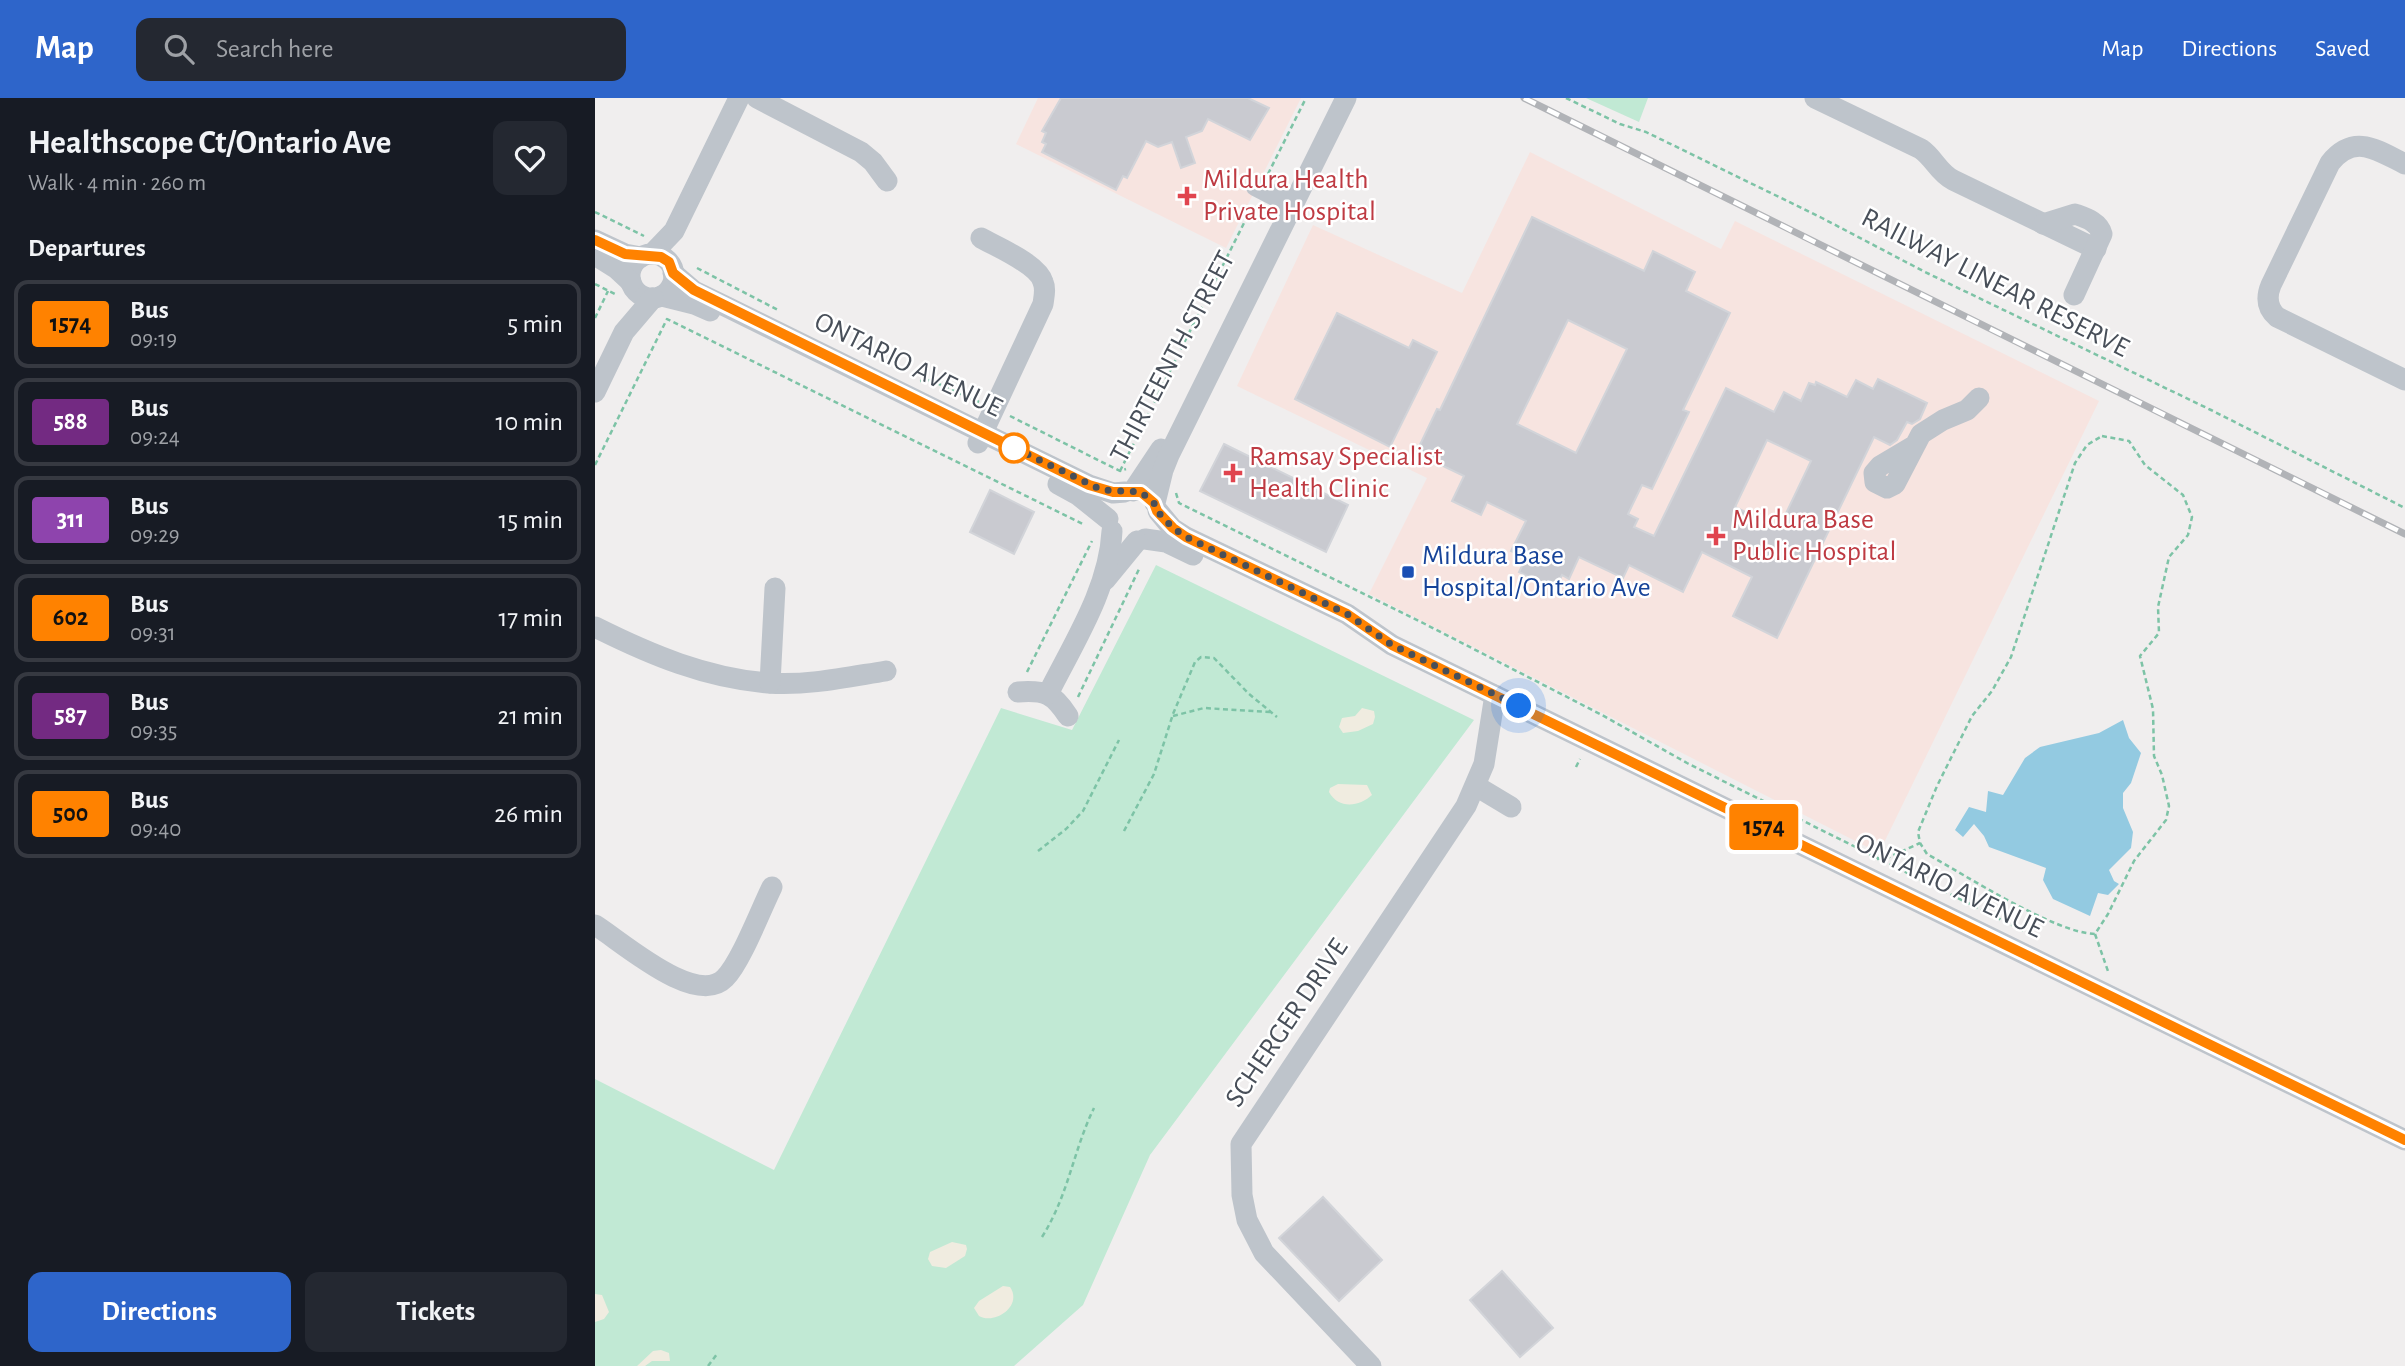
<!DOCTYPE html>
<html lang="en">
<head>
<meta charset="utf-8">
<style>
	:root { --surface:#171b24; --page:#242831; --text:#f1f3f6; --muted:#9ea1a6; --line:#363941; --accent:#2e65ca }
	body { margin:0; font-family:"Alegreya Sans",sans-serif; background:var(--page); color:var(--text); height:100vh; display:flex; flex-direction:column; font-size:26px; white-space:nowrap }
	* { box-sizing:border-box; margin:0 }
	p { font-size:23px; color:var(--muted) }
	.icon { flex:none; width:38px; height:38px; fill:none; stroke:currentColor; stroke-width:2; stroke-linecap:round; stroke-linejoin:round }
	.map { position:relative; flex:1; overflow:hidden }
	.side { display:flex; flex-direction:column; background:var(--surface); width:595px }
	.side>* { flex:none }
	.badge { padding:0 14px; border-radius:5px; font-size:24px; line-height:46px }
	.you { position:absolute; width:35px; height:35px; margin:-18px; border:5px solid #fff; border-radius:50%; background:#1a73e8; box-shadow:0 0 0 10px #1a73e833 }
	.map>.badge { position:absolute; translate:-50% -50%; box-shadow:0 0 0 4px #fff }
	h2 { padding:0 28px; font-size:26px; line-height:63px }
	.round { display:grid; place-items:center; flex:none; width:74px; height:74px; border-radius:14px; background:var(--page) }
	.summary { display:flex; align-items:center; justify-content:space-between; height:119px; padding:0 28px }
	h1 { font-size:33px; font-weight:700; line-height:52px }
	.primary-button { display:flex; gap:14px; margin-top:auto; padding:14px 28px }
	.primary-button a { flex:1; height:80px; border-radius:14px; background:var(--accent); color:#fff; font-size:28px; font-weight:700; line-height:80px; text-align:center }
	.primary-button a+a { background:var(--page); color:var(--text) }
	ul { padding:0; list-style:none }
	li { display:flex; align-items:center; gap:21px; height:88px; margin:0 14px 10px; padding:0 14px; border:4px solid var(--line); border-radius:14px }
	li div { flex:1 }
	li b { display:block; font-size:26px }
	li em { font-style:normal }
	li .badge { min-width:77px; font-weight:700; text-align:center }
	header { display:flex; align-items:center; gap:42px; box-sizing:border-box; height:98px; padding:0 35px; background:var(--accent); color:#fff }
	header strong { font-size:33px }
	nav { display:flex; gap:38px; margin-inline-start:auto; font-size:24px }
	.search { width:490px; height:63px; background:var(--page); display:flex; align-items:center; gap:18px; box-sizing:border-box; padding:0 24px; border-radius:14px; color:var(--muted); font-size:26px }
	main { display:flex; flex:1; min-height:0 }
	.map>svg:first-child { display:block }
	.medical { fill:#f7e4e0 }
	.green { fill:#c1e9d4 }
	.sand { fill:#f0ece0 }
	.water { fill:#93cae1 }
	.building { fill:#c9cad0; stroke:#d2d4d9; stroke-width:2; fill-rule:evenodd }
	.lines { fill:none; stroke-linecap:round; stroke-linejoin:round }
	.path { stroke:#7dc3a6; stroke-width:2.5; stroke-dasharray:5 3.5; stroke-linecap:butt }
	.minor { stroke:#bec4cb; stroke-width:21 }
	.rail-casing { stroke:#b1b3b7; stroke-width:7 }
	.rail { stroke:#fff; stroke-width:4.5; stroke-dasharray:13; stroke-linecap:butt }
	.line-casing { stroke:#fff; stroke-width:16 }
	.line { stroke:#ff8200; stroke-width:10 }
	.walk { stroke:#484f59; stroke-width:7; stroke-dasharray:0 12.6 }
	.health-dot { fill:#e0444e; stroke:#fff; stroke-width:2.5 }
	.stop-dot { fill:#fff; stroke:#ff8200; stroke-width:3.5 }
	.transit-dot { fill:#1a4fb4; stroke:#fff; stroke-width:2.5 }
	.labels { text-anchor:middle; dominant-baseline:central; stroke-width:5; stroke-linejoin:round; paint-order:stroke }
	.health-label { font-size:28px; fill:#be3a42; stroke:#fff; text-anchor:start }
	.street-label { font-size:28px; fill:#484f59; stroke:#fff }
	.transit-label { font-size:28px; fill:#164399; stroke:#fff; text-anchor:start }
</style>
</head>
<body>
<header>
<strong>Map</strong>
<div class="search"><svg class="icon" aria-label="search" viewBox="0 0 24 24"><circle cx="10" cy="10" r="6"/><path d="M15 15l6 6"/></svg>Search here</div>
<nav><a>Map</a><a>Directions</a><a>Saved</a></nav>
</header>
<main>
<section class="side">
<div class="summary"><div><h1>Healthscope Ct/Ontario Ave</h1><p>Walk · 4 min · 260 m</p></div><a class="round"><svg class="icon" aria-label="heart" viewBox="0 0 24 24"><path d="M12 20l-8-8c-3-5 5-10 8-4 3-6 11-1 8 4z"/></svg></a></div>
<h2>Departures</h2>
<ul>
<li><span class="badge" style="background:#ff8200;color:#111">1574</span><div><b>Bus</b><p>09:19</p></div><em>5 min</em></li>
<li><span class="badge" style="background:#732a82;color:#fff">588</span><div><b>Bus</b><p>09:24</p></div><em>10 min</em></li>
<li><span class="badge" style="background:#8e44ad;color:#fff">311</span><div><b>Bus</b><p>09:29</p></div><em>15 min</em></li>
<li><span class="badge" style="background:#ff8200;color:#111">602</span><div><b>Bus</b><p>09:31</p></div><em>17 min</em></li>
<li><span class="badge" style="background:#732a82;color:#fff">587</span><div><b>Bus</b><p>09:35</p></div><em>21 min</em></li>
<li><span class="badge" style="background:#ff8200;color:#111">500</span><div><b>Bus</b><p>09:40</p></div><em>26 min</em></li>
</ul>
<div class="primary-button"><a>Directions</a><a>Tickets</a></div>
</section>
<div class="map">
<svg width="1810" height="1268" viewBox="0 0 1810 1268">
	<rect width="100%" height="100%" fill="#f0eeee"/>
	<g class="medical">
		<path d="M443 0H706L631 150 421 46Z"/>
		<path d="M935 54 1126 151 1140 123 1504 303 1284 755 774 496 832 380 642 288 718 127 867 195Z"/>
	</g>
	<g class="green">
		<path d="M991 0H1053L1044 24Z"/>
		<path d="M561 467 879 622 555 1057 488 1207 419 1268H0V981L179 1072 406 610 477 632Z"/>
	</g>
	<g class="sand">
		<path d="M767 610 779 613 780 619 778 626 763 633 748 635 744 629 747 620 760 618Z"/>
		<path d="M743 686 772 687 777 697C764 709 743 711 734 694L735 690Z"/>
		<path d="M357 1144 371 1147 372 1151 370 1158 351 1170 337 1168 333 1161 335 1154Z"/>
		<path d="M408 1188 415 1189C428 1208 400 1227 384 1218L379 1210 384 1203Z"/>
		<path d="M0 1196 7 1197 14 1214 9 1221 0 1224Z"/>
		<path d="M66 1252 74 1255 75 1263H57L50 1268H42L58 1253Z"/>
	</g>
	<path class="water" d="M1528 622 1534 640 1546 655 1536 685 1528 695V710L1538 734 1536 750 1514 772 1519 783 1524 786 1513 797 1503 795 1495 818 1458 801 1448 782 1451 770 1394 749 1389 738 1379 726 1368 739 1360 732 1374 709 1391 714 1393 693 1408 697 1430 660 1445 649 1504 635Z"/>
	<g class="building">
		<path d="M466 0H653L674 10 655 42 613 21 607 33 591 39 600 65 586 70 577 44 563 49 551 43 532 80 528 78 521 92 447 54 451 46 447 44 451 35 447 33Z"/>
		<path d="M937 119 1049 173 1058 153 1100 174 1091 193 1135 215 1088 312 1094 314 1057 391 1047 387 1033 416 1043 421 1039 429 1059 438 1131 290 1179 314 1189 294 1206 303 1214 285 1220 287 1221 284 1252 299 1261 282 1278 291 1283 281 1332 305 1325 321 1317 326 1312 324 1302 342 1295 347 1279 339 1182 540 1138 518 1157 479 1107 454 1088 494 1034 467 1028 480 984 459 974 481 967 477 960 492 924 474 931 460 916 453 931 423 892 404 886 417 857 403 869 378 821 355 842 311 845 312ZM973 222 1032 251 981 355 922 326ZM1172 342 1216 363 1184 430 1140 409Z"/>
		<path d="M742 215 814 250 818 242 842 254 795 349 700 301Z"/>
		<path d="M629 346 753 407 731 454 605 393Z"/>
		<path d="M395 392 439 414 419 456 375 434Z"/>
		<path d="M728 1099 787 1162 744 1203 684 1140Z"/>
		<path d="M907 1173 958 1230 925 1259 875 1202Z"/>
	</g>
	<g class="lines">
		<g class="path">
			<path d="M971 0 1025 26 1051 34 1227 120 1330 174 1616 312 1810 410"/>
			<path d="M673 76 711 0"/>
			<path d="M0 114 49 138"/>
			<path d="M102 170 183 212"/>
			<path d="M0 186 22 197"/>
			<path d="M0 220 13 193"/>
			<path d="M325 283 335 282 384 304"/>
			<path d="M415 318 525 373 531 371"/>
			<path d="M1507 338 1534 343 1550 367 1588 397 1597 419 1593 437 1574 459 1563 509 1564 535 1545 558 1558 611 1559 658 1567 677 1574 708 1571 722 1539 763 1513 816 1500 836C1460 835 1370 777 1332 756L1325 745 1323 734 1342 688 1377 618 1397 593 1416 559 1480 365 1492 347Z"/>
			<path d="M0 367 72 221 488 426"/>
			<path d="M525 373 658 107"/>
			<path d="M581 395 584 405 588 407 830 526 1007 617 1092 665 1443 840"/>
			<path d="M432 574 497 443"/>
			<path d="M483 599 545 469"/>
			<path d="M578 618 609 610 676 614"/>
			<path d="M981 669 985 661"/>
			<path d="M529 733 559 676 578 616 600 564 606 559 619 560 654 596 682 619"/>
			<path d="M443 753 471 731 488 713 524 642"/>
			<path d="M1282 761 1292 760 1325 745"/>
			<path d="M1500 836 1514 876"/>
			<path d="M447 1139C474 1096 478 1053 499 1010"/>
			<path d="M113 1268 122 1256"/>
		</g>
		<g class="minor">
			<path d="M162 0 266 54 278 64 292 83"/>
			<path d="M1220 0 1326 51C1339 60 1343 74 1358 82L1501 151"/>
			<path d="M1810 66C1782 52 1759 35 1735 65L1676 187C1671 199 1672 210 1682 219L1810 282"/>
			<path d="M661 88 698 107"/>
			<path d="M1448 126 1480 116C1491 120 1504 124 1507 136L1479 197"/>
			<path d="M0 142 30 156 46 159"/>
			<path d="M57 156 79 133 144 0"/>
			<circle cx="57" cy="178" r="22"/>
			<path d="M0 157 22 171 36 184"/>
			<path d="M78 175 99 193 132 209 494 387 518 395 530 394"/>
			<path d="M67 198 99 206 115 213"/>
			<path d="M0 294 29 234 58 200"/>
			<path d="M383 345 448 206C449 198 451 191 448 184 443 166 402 149 386 140"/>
			<path d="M1317 349 1285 368 1279 375 1280 384 1292 390 1300 386 1326 336 1348 322 1372 312 1384 300"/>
			<path d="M463 386 483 397 513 421"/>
			<path d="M538 393 566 351"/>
			<path d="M560 405 568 372 574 357 751 0"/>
			<path d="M563 413 577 430 591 439 752 516 797 547 1810 1042"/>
			<path d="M550 441 571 444 598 457"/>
			<path d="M510 482 542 443"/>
			<path d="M0 529C56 557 111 580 173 585 213 588 253 579 291 573"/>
			<path d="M175 585 180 490"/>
			<path d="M423 594C450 592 458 595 473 618"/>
			<path d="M453 596C479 544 514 491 517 433"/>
			<path d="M881 688 916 709"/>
			<path d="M0 827C26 843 101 910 130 880 146 864 166 811 177 789"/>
			<path d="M776 1268 669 1155 652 1122 647 1097 646 1046 871 708 889 666 900 597"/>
		</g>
		<defs>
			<path id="rail" d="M929 0 1810 436"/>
		</defs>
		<use href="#rail" class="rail-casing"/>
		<use href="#rail" class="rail"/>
	</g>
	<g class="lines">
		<defs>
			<path id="line" d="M0 142 30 156 66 159 74 164 78 175 99 192 494 387 518 394H546L559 405 562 413 578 430 591 439 752 516 797 547 1810 1042"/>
		</defs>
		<use href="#line" class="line-casing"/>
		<use href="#line" class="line"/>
		<path class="walk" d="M419 350 409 345 507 392 546 394 559 405 562 413 578 430 591 439 752 516 797 547 924 608"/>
	</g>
	<g class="health-dot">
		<path d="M588.5 87.5h7v7h7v7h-7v7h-7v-7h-7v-7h7z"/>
		<path d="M634.5 364.5h7v7h7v7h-7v7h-7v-7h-7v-7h7z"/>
		<path d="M1117.5 427.5h7v7h7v7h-7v7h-7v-7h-7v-7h7z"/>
	</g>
	<circle class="stop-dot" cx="419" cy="350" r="14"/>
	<rect class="transit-dot" x="806" y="467" width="14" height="14" rx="3.5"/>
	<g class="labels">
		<g class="health-label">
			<text x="608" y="82">Mildura Health<tspan x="608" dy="32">Private Hospital</tspan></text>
			<text x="654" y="359">Ramsay Specialist<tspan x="654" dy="32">Health Clinic</tspan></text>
			<text x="1137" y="422">Mildura Base<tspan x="1137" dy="32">Public Hospital</tspan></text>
		</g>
		<g class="street-label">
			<text transform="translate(1400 185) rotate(27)">RAILWAY LINEAR RESERVE</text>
			<text transform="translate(578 259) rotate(-62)">THIRTEENTH STREET</text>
			<text transform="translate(313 267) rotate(26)">ONTARIO AVENUE</text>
			<text transform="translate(1354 788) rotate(26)">ONTARIO AVENUE</text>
			<text transform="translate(692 925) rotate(-56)">SCHERGER DRIVE</text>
		</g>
		<g class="transit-label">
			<text x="827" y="458">Mildura Base<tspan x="827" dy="32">Hospital/Ontario Ave</tspan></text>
		</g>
	</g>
</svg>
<div class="you" style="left:924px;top:608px"></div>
<b class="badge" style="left:1169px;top:729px;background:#ff8200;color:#111">1574</b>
</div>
</main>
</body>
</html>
